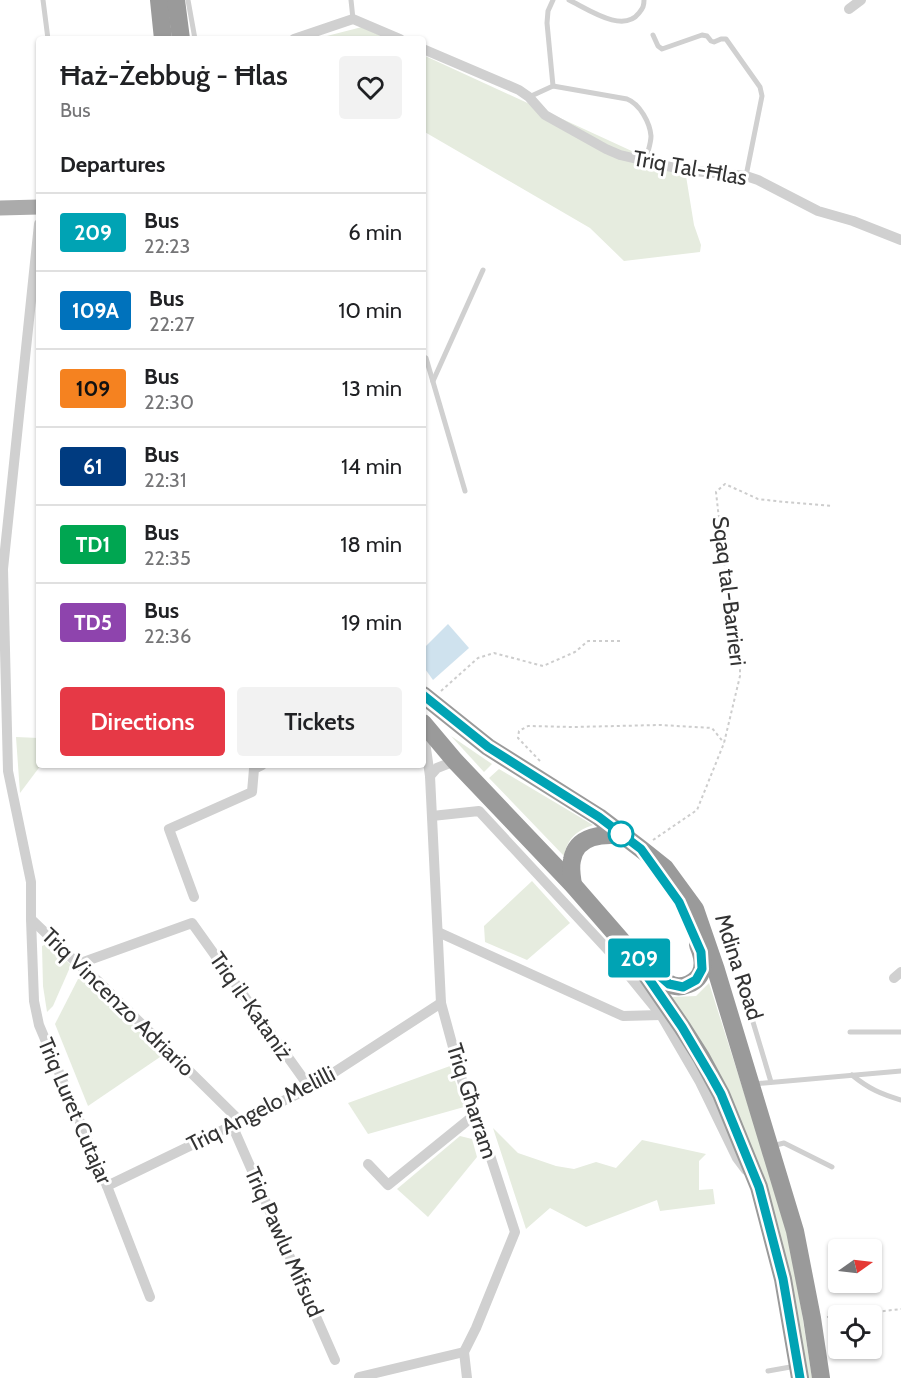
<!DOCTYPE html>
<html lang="en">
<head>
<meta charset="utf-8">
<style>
	:root { --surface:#fff; --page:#f2f2f2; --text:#202124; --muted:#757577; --line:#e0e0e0; --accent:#e63946 }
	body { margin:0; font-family:Cabin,sans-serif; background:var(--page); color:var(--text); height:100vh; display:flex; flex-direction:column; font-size:22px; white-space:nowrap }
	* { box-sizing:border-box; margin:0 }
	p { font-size:20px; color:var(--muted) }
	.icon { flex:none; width:33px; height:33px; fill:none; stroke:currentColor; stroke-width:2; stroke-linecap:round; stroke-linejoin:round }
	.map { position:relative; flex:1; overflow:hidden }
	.drawer { position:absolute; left:36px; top:36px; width:390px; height:732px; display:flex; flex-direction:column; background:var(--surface); border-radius:6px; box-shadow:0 2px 4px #0004 }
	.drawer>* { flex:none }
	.badge { padding:0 12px; border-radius:4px; font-size:21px; line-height:39px }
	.needle { width:39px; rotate:76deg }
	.fabs { position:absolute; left:828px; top:1239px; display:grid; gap:12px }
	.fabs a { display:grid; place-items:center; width:54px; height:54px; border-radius:6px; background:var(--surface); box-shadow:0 2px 4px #0004; font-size:30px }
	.map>.badge { position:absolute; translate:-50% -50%; box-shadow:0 0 0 3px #fff }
	h2 { padding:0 24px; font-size:22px; line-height:54px }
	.round { display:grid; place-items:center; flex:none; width:63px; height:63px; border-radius:6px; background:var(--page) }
	.head { display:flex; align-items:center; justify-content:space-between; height:102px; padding:0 24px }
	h1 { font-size:28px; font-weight:600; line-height:45px }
	.action { display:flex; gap:12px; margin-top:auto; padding:12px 24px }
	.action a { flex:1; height:69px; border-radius:6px; background:var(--accent); color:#fff; font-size:24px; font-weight:600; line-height:69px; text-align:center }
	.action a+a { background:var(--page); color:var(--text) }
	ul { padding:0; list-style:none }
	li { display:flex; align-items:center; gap:18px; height:78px; padding:0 24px; border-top:2px solid var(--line) }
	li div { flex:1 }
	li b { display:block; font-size:22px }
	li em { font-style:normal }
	li .badge { min-width:66px; font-weight:700; text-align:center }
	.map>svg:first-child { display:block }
	.green { fill:#e6ecdf }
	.water { fill:#cfe2ee }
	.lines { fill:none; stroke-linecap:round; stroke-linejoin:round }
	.path { stroke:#cdcdcd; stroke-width:2; stroke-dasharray:3 3; stroke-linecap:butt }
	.lane { stroke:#d0d0d0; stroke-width:5 }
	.street { stroke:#d0d0d0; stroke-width:10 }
	.primary { stroke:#ababab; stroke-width:15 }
	.highway { stroke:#9a9a9a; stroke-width:18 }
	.line-casing { stroke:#fff; stroke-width:14 }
	.line { stroke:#00a3b4; stroke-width:9 }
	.stop-dot { fill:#fff; stroke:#00a3b4; stroke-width:3 }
	.labels { text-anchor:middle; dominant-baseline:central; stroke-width:6; stroke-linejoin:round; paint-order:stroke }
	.street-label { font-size:22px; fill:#333; stroke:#fff }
</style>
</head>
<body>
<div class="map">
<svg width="901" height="1378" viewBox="0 0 901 1378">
	<rect width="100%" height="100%" fill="#fff"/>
	<g class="green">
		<path d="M362 27 388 39H315Z"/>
		<path d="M423 55 686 176 694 225 701 245 700 252 624 261 590 228 423 131Z"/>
		<path d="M451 736 492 764 484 772Z"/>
		<path d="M16 737 39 738V765H41L20 793Z"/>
		<path d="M499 769 593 825C576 831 568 838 564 856L489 778Z"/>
		<path d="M532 881 570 923 527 960 485 942 484 926Z"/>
		<path d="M49 943 71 965 53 1006 47 1012 43 986 42 946Z"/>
		<path d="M78 979H87L163 1055 88 1106 55 1024Z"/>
		<path d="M709 983 790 1237 812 1378H805L779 1228 672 997 696 996Z"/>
		<path d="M450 1066 464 1107 368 1134 348 1103Z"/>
		<path d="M493 1128 518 1153 556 1166 574 1169 596 1162 616 1168 642 1140 706 1154 699 1161V1190L713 1189 715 1204 660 1211 657 1200 586 1227 550 1208 526 1229Z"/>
		<path d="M460 1136 472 1139 477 1157 428 1217 397 1189Z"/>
	</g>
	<path class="water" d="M448 624 469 648 433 680 423 666V649Z"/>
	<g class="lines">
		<g class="path">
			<path d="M441 691 478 658 494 653 543 666 575 652 588 641H621"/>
			<path d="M540 761 518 738 519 731 528 726 573 727 660 725 712 728 724 743"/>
			<path d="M653 840 697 810 724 743 740 676V647L724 564 716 492 725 484 758 499 784 502 833 506"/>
			<path d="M841 1316 901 1309"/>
			<path d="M827 1317 838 1316"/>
		</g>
		<g class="lane">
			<path d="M43 0 48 39"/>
			<path d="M188 0 195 39"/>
			<path d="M351 0 353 19"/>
			<path d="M569 0C588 9 623 34 639 13 643 8 644 6 644 0"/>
			<path d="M653 35 658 46 662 49 702 35 707 36 711 41 714 42 721 39H726L760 87 762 96 746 176"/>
			<path d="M553 86 627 99C640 104 650 123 651 136 651 144 647 153 646 161"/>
			<path d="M529 97 553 86 547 23 548 11 553 0"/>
			<path d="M423 356 426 358 465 491"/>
			<path d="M433 381 483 270"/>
			<path d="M741 982 771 1082"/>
			<path d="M850 1032H901"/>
			<path d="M852 1075C869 1089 881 1094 901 1100"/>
			<path d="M753 1084 901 1071"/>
			<path d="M772 1146 784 1143 832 1167"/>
			<path d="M768 1371 796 1366"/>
		</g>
		<g class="street">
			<path d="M849 9 861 0"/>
			<path d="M294 39 353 19 400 39"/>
			<path d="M423 49 519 90 529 97 545 115 606 149 620 155 684 170 746 176 758 180 818 211 853 221 901 240"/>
			<path d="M39 224 3 569 8 771 31 882V919L78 964 98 981 241 1122"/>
			<path d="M423 728 430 776 441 1003 472 1117 486 1143 515 1232 476 1328 464 1352 467 1378"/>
			<path d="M430 776 437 768 455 761"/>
			<path d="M432 816 479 811 609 951 661 1015 700 1082 737 1158 746 1170"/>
			<path d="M194 897 169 829 252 792 254 769 262 765"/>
			<path d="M31 919 34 1001 39 1025 107 1186 150 1297"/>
			<path d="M438 932 623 1016 661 1015"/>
			<path d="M78 964 192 923 310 1088"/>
			<path d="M894 978 901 972"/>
			<path d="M232 1125 335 1360"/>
			<path d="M368 1164 388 1185 472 1117"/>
			<path d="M107 1186 310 1088 441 1003"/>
			<path d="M359 1377 464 1352"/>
		</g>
		<path class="primary" d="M0 208 39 207"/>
		<g class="highway">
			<path d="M159 0 163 39"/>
			<path d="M176 0 181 39"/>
			<path d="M423 695 488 747 599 817 641 849 665 868 695 909 716 970 795 1231 812 1318 821 1378"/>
			<path d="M423 723 455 761 573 885 627 947 682 1027 701 1057 721 1094 759 1187 783 1279 800 1378"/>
			<path d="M573 885C572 877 570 868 572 860 576 835 604 833 624 836"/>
			<path d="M649 967C655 972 661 979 668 983 680 991 699 983 702 969 704 961 701 952 698 945"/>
		</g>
	</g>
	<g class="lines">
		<defs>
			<path id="line" d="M423 695 488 747 599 817 641 849 679 902 701 952 702 969 696 980 683 987 669 984 627 947 682 1027 711 1076 721 1094 759 1187 783 1279 800 1378"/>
		</defs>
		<use href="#line" class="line-casing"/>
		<use href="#line" class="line"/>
	</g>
	<circle class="stop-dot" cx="621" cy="834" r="12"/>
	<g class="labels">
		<g class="street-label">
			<text transform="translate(690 168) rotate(10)">Triq Tal-Ħlas</text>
			<text transform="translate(729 591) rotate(83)">Sqaq tal-Barrieri</text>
			<text transform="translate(739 967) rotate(72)">Mdina Road</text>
			<text transform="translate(118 1002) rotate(44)">Triq Vincenzo Adriario</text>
			<text transform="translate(251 1006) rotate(55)">Triq il-Kataniż</text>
			<text transform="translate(472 1101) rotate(72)">Triq Għarram</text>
			<text transform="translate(261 1109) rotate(-27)">Triq Angelo Melilli</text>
			<text transform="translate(75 1111) rotate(67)">Triq Luret Cutajar</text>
			<text transform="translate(284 1242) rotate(66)">Triq Pawlu Mifsud</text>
		</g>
	</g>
</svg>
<div class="fabs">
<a><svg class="needle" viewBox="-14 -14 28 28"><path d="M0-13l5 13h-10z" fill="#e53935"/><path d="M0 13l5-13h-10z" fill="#757577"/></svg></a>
<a><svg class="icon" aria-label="locate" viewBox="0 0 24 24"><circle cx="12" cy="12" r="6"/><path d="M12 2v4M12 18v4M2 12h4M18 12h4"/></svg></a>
</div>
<b class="badge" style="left:639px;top:958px;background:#00a3b4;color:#fff">209</b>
<section class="drawer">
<div class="head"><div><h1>Ħaż-Żebbuġ - Ħlas</h1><p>Bus</p></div><a class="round"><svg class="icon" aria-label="heart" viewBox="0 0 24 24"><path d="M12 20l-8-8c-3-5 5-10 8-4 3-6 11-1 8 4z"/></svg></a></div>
<h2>Departures</h2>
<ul>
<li><span class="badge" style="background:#00a3b4;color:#fff">209</span><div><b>Bus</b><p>22:23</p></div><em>6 min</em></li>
<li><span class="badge" style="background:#0072bc;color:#fff">109A</span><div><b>Bus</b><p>22:27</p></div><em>10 min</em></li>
<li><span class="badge" style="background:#f58220;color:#111">109</span><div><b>Bus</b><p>22:30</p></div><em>13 min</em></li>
<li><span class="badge" style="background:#003b80;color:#fff">61</span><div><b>Bus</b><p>22:31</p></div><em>14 min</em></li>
<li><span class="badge" style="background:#00a651;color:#fff">TD1</span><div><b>Bus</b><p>22:35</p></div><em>18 min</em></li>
<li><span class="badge" style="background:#8e44ad;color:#fff">TD5</span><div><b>Bus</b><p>22:36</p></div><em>19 min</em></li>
</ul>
<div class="action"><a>Directions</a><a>Tickets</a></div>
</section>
</div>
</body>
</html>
